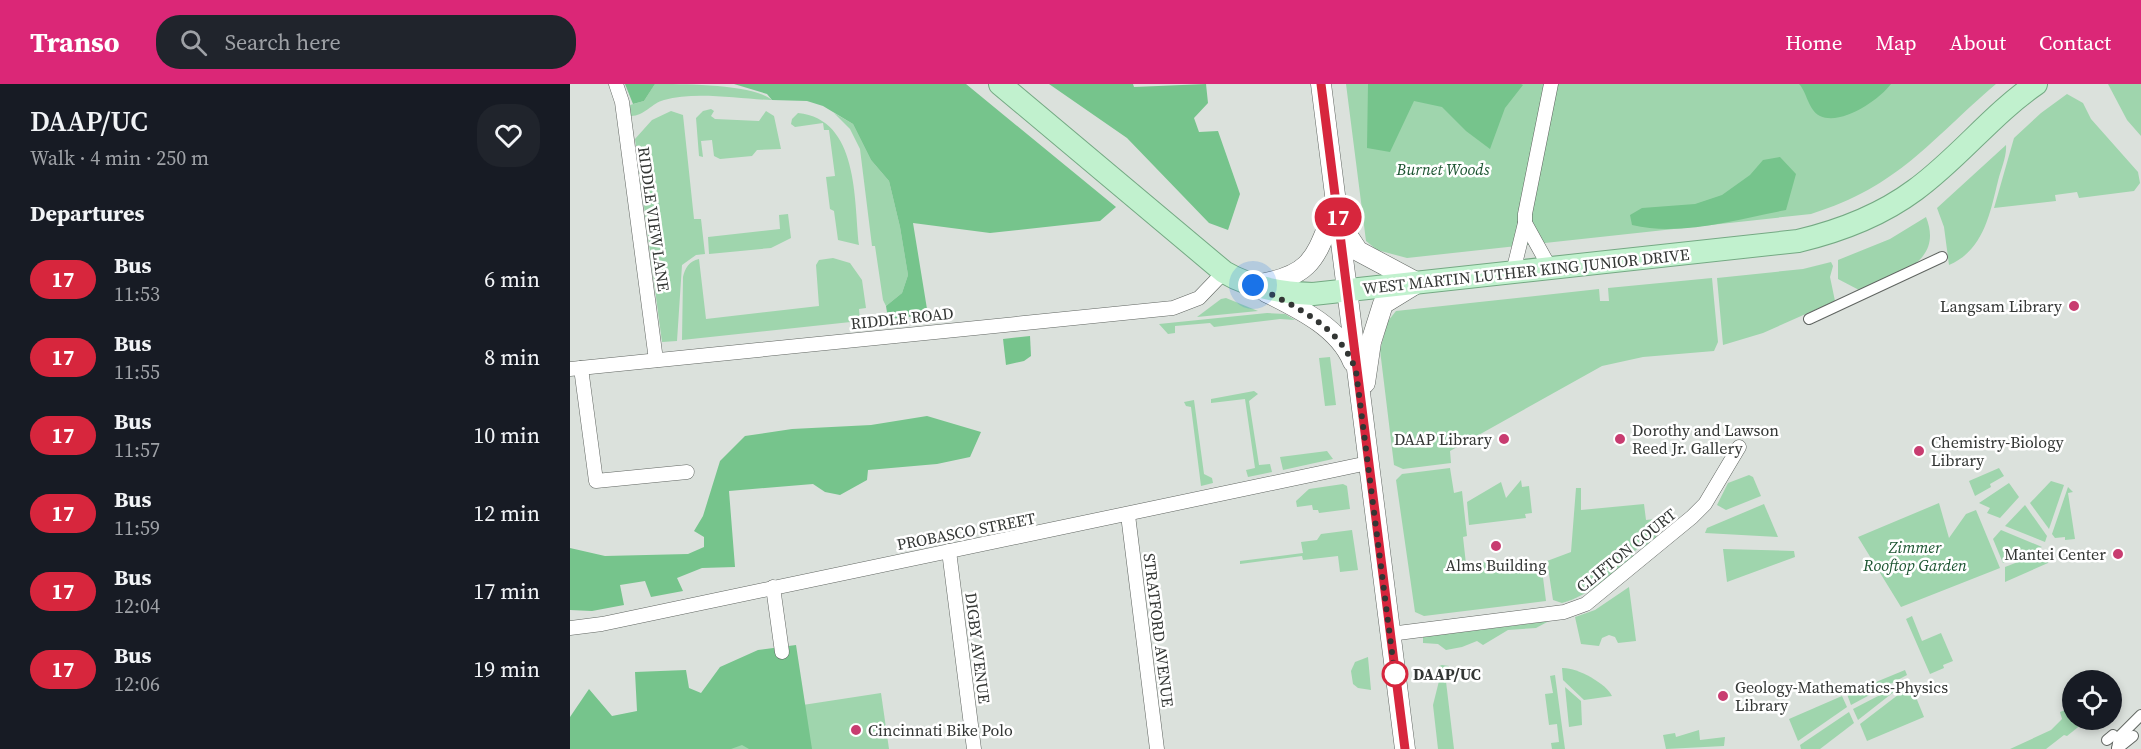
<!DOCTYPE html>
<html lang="en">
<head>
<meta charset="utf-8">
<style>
	:root { --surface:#171b24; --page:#20242c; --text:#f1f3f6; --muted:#9ea1a6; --accent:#db2777 }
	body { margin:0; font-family:"Source Serif 4",serif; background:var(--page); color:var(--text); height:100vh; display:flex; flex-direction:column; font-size:22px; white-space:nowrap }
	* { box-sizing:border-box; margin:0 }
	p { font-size:20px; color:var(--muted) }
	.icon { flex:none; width:33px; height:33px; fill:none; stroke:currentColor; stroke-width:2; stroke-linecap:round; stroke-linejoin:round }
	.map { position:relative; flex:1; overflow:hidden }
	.side { display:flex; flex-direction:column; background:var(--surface); width:570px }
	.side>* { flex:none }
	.badge { padding:0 12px; border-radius:20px; font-size:21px; line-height:39px }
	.buttons { position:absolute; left:1492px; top:586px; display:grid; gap:12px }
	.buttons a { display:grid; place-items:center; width:60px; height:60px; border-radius:50%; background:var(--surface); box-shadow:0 3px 9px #0003; font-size:30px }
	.you { position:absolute; width:30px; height:30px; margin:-15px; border:4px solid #fff; border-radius:50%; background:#1a73e8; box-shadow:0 0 0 9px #1a73e833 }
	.map>.badge { position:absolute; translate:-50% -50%; box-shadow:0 0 0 3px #fff }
	h2 { padding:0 30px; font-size:22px; line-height:54px }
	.round { display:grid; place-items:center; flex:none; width:63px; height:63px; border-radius:24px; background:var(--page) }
	.summary { display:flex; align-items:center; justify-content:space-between; height:102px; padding:0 30px }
	h1 { font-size:28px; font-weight:600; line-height:45px }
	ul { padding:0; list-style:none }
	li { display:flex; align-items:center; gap:18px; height:78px; padding:0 30px }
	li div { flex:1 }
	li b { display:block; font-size:22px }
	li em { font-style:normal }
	li .badge { min-width:66px; font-weight:700; text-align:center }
	header { display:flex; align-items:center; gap:36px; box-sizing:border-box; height:84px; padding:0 30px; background:var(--accent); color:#fff }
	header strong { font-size:28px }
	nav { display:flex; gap:33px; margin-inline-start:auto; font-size:21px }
	.search { width:420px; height:54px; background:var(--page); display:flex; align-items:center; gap:15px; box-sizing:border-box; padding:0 21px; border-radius:24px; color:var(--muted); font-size:22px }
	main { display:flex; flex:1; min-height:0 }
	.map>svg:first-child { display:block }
	.green { fill:#9fd5ad }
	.forest { fill:#76c48c }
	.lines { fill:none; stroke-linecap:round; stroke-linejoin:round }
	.pedestrian-casing { stroke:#606561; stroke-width:12 }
	.minor-casing { stroke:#606561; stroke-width:15 }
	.secondary-casing { stroke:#606561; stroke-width:21 }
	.primary-casing { stroke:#74a983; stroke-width:24 }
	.pedestrian { stroke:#fff; stroke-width:10 }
	.minor { stroke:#fff; stroke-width:14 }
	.secondary { stroke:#fff; stroke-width:20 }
	.primary { stroke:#c1f1ce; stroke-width:22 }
	.line-casing { stroke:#fff; stroke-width:14 }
	.line { stroke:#d7263d; stroke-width:9 }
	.walk { stroke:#333634; stroke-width:6; stroke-dasharray:0 10.8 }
	.poi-dot { fill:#c83c70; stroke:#fff; stroke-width:2 }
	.stop-dot { fill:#fff; stroke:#d7263d; stroke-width:3 }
	.labels { text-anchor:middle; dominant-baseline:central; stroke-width:5; stroke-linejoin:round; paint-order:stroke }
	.park-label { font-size:16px; font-style:italic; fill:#1a532f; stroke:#fff }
	.street-label { font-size:16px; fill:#333634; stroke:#fff }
	.poi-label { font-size:16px; fill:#333634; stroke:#fff; text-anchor:start }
	.stop-label { font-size:16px; font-weight:bold; fill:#333634; stroke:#fff; text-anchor:start }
</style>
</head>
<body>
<header>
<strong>Transo</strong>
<div class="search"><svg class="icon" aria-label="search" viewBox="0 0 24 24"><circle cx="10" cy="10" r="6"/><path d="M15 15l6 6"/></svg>Search here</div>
<nav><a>Home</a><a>Map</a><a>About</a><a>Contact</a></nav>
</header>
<main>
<section class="side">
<div class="summary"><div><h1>DAAP/UC</h1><p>Walk · 4 min · 250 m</p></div><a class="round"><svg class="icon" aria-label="heart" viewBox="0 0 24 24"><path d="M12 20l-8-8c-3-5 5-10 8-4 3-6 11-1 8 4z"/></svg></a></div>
<h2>Departures</h2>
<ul>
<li><span class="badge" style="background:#d7263d;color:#fff">17</span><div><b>Bus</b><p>11:53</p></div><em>6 min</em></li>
<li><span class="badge" style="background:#d7263d;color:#fff">17</span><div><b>Bus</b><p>11:55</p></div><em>8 min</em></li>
<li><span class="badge" style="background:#d7263d;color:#fff">17</span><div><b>Bus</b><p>11:57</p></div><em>10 min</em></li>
<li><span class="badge" style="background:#d7263d;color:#fff">17</span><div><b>Bus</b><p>11:59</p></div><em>12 min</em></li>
<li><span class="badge" style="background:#d7263d;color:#fff">17</span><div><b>Bus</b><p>12:04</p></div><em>17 min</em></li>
<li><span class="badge" style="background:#d7263d;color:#fff">17</span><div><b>Bus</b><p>12:06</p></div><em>19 min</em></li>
</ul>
</section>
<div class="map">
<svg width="1571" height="665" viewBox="0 0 1571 665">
	<rect width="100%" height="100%" fill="#dbe1dc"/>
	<g class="green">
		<path d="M85 0C114 0 183 0 202 16 170 15 125 7 94 16 82 19 74 32 61 32L60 21 74 17Z"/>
		<path d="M776 0H1426C1359 57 1330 102 1241 130L837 174 807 166 796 157Z"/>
		<path d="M1538 0H1571V52L1557 36Z"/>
		<path d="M1497 10 1513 19 1521 35 1568 88 1570 99 1564 107 1509 114 1507 108 1485 111 1486 117 1424 124 1444 54 1471 29Z"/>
		<path d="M141 25 144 27 141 32 145 35 189 37 196 27 204 32 211 65 187 66 182 72 150 75 144 72 142 56 131 57 133 73 129 72 126 34 133 27Z"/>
		<path d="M101 27 113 31 124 135H131L135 170 126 171 112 181 107 257 92 258 65 55 82 36Z"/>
		<path d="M228 29C289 35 284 116 289 161L268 156 264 127 260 125 256 93 265 92 259 46H254L253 39 225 43 221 40 222 35Z"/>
		<path d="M264 29 283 40 301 76 319 97 330 143 338 191 332 209 316 222 313 216 305 162H302L290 65 280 45Z"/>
		<path d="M1436 61C1437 72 1431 85 1428 97 1420 129 1414 166 1379 181L1374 143 1367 124Z"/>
		<path d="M218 130 221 154 201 164 139 170 138 153 210 145 209 131Z"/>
		<path d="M1356 133C1375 180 1322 193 1289 206L1268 195V176L1320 155Z"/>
		<path d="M263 174 280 179 292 196 296 224 289 225 290 237 112 256 113 193C115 184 119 177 129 175L136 235 249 222 246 181 249 176Z"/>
		<path d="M1261 178 1263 182 1260 193 1265 217 1193 249 1153 261 1147 194 1233 185Z"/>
		<path d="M1142 194 1148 258 1144 267 1073 273 1032 282 880 367 881 379 833 385 824 381 810 266 818 237 826 227 1029 205 1030 217H1039L1038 204Z"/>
		<path d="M656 214 688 227 627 233 651 215Z"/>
		<path d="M697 229 715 230 725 236 710 235 644 243 640 239 605 242V249L598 250 589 240Z"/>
		<path d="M760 273 766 321 755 322 749 274Z"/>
		<path d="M684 307 688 310 679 317 689 381 700 380 702 388 678 393 676 386 685 384 675 315 641 319V315Z"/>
		<path d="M624 316 634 390 642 394 643 399 631 402 621 323 616 322 614 318Z"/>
		<path d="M757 367 763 375 713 386 710 373Z"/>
		<path d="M880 384 884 409 892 407 897 452 893 453 896 480 928 476 929 485 971 478 976 517 854 532 845 528 826 396 832 390Z"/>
		<path d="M1429 384 1434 392 1420 400 1421 403 1405 412 1399 397Z"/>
		<path d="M1179 391 1183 393 1191 412 1156 426 1147 421 1158 399Z"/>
		<path d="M951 396 952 403 959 402 962 429 955 430 956 434 899 441 897 418 931 398 936 414Z"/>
		<path d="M1481 397 1494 401 1479 445 1460 419Z"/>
		<path d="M1439 399 1449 413 1430 434 1417 429 1420 424 1409 419Z"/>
		<path d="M773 400 777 402 780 425 749 429 748 426H743L742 421 727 423 726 417 739 405Z"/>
		<path d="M1498 403 1503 408 1498 409 1505 455 1495 456V453L1485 454 1482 450Z"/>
		<path d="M1006 404H1011V426L1074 420 1076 436 1085 435 1086 453 1074 464 1069 463 1063 469 1065 472C1044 489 1019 512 992 519L983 516 977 477 1001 468Z"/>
		<path d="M1369 419 1379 454 1396 430 1406 426 1430 484 1331 523 1288 453Z"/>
		<path d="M1194 420 1208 453 1135 449 1137 444Z"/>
		<path d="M1455 421 1477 452 1475 458 1435 442Z"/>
		<path d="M782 446 788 486 770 488 768 472 733 476 732 472 670 480V477L733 469 731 458 747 456 751 450Z"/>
		<path d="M1431 446 1472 463 1433 479 1423 455Z"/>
		<path d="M1153 465 1224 467 1225 473 1157 498Z"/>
		<path d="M1474 468 1478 479 1435 498V483Z"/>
		<path d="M1059 503 1066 557 1048 559 1045 553 1039 551 1032 554 1029 562 1011 560 1005 533 1025 526Z"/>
		<path d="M1342 532 1352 557 1371 549 1383 577 1373 581 1374 584 1360 590 1336 535Z"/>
		<path d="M979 537 966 544 938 546 913 561 907 557 892 563 876 566 868 560 853 559V553Z"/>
		<path d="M798 573 801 606 788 604 783 600 781 587 785 578Z"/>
		<path d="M872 581 879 582 880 588 875 589 884 665H868L863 621 870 593 867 592 869 582Z"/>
		<path d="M992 584C1006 583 1036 599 1042 612L1014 616 993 596Z"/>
		<path d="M1335 586 1337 591 1281 621 1277 610Z"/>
		<path d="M985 591 995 665H982L981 659 989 658 987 640 979 641 975 610 983 609 980 592Z"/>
		<path d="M1339 596 1288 636 1283 625Z"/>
		<path d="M1341 601 1354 633 1297 657 1290 640Z"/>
		<path d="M995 603 1011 617 1012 641 999 643Z"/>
		<path d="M311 609 319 665H78L75 645Z"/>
		<path d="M1272 612 1277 623 1228 657 1219 635Z"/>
		<path d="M1503 623V636H1517L1497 652 1494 651 1476 665H1440L1481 646 1492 635 1490 628Z"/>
		<path d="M1279 628 1284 639 1250 665H1231L1230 661Z"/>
		<path d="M1129 646 1130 656 1155 653 1154 662 1096 665 1093 651 1105 649 1106 653Z"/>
	</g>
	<g class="forest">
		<path d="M55 0H85L74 17 63 20Z"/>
		<path d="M164 0H396L546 123 530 137 420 149 343 139 358 231 318 235 316 222 332 209 338 191 330 143 319 97 301 76 283 40 253 22 237 17 202 16 197 10Z"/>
		<path d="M479 0H563L564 3 636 0 638 19 624 34 629 48 648 47 670 110 658 146 639 139 557 54Z"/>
		<path d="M798 0H951L953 1 935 24 920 65 896 47 872 23 844 17 820 68 797 64Z"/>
		<path d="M1229 0H1321C1309 16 1271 42 1250 32 1238 26 1237 8 1229 0Z"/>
		<path d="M1210 73 1226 90 1216 126C1167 135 1111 153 1062 141L1060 131 1072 124 1125 120 1152 111 1180 91 1193 76Z"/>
		<path d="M460 252 461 272 454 277 436 281 433 255Z"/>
		<path d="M357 332 411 348 400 373 367 380 298 386 297 396 270 411 255 408 243 400 159 407 165 483 132 484 107 494 113 507 81 513 75 497 50 501 54 521 22 527 0 526V464L35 472 118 470 134 463V453L124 447 133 432 150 377 175 352 222 345 301 341Z"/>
		<path d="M226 561 242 665H179L172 661 161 665H0V633L19 605 42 632 67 627 65 588 116 586 119 604 131 609 150 583 188 566Z"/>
	</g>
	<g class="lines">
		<defs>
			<g id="pedestrian">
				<path d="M1239 235 1372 173"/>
				<path d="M1537 656 1543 651"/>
				<path d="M1547 665 1549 653 1571 631"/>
				<path d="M1547 665 1563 652"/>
			</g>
			<g id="minor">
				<path d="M46 0 52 18 86 276"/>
				<path d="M955 139 980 184"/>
				<path d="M943 188 955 139V130L981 0"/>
				<path d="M11 284 26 397 117 388"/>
				<path d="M0 285 603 224 629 214 654 188"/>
				<path d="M558 431 587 665"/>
				<path d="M379 467 404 665"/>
				<path d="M203 503 212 568"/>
				<path d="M0 544 32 540 798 379"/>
				<path d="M820 550 994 528 1016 520 1122 433 1135 420 1169 363"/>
			</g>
			<g id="secondary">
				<path d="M751 0 835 665"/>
				<path d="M774 146 788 167 848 199"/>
				<path d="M684 201C745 192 745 173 766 122"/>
				<path d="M696 208C728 224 769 243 783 278"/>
				<path d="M795 299 801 258 813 220 844 201"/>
			</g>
			<path id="primary" d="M430 0 654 188C681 204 712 209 743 210L1228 157C1270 147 1310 132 1345 106 1388 75 1422 30 1466 0"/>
		</defs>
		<use href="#pedestrian" class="pedestrian-casing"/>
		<use href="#minor" class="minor-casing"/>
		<use href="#secondary" class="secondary-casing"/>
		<use href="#primary" class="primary-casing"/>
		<use href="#pedestrian" class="pedestrian"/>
		<use href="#minor" class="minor"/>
		<use href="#secondary" class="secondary"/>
		<use href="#primary" class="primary"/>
	</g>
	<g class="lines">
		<defs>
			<path id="line" d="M751 0 835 665"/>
		</defs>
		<use href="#line" class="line-casing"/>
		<use href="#line" class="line"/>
		<path class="walk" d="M683 201C724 222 770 241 786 287L825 592V590"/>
	</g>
	<g class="poi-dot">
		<circle cx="1504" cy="222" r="6"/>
		<circle cx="934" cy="355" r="6"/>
		<circle cx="1050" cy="355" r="6"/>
		<circle cx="1349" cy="367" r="6"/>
		<circle cx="926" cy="462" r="6"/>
		<circle cx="1548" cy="470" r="6"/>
		<circle cx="1153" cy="612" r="6"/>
		<circle cx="286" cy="646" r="6"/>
	</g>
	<circle class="stop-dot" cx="825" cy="590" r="12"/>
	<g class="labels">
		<g class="park-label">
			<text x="873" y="85">Burnet Woods</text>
			<text x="1345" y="463">Zimmer<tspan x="1345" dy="18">Rooftop Garden</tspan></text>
		</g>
		<g class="street-label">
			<text transform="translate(84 135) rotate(82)">RIDDLE VIEW LANE</text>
			<text transform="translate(956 187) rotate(-6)">WEST MARTIN LUTHER KING JUNIOR DRIVE</text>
			<text transform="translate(332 234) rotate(-6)">RIDDLE ROAD</text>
			<text transform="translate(396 447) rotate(-11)">PROBASCO STREET</text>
			<text transform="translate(1056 466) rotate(-39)">CLIFTON COURT</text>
			<text transform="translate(589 546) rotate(83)">STRATFORD AVENUE</text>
			<text transform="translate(408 564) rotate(83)">DIGBY AVENUE</text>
		</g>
		<g class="poi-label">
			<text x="1492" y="222" text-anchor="end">Langsam Library</text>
			<text x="1062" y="346">Dorothy and Lawson<tspan x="1062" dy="18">Reed Jr. Gallery</tspan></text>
			<text x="922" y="355" text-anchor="end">DAAP Library</text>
			<text x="1361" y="358">Chemistry-Biology<tspan x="1361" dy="18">Library</tspan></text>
			<text x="1536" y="470" text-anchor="end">Mantei Center</text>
			<text x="926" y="481" text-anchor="middle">Alms Building</text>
			<text x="1165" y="603">Geology-Mathematics-Physics<tspan x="1165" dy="18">Library</tspan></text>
			<text x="298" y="646">Cincinnati Bike Polo</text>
		</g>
		<g class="stop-label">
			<text x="843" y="590">DAAP/UC</text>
		</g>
	</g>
</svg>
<div class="buttons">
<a><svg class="icon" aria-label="locate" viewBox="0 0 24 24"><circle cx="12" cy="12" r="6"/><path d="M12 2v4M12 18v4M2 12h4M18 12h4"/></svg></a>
</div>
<div class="you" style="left:683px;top:201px"></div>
<b class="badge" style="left:768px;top:133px;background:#d7263d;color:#fff">17</b>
</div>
</main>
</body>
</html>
